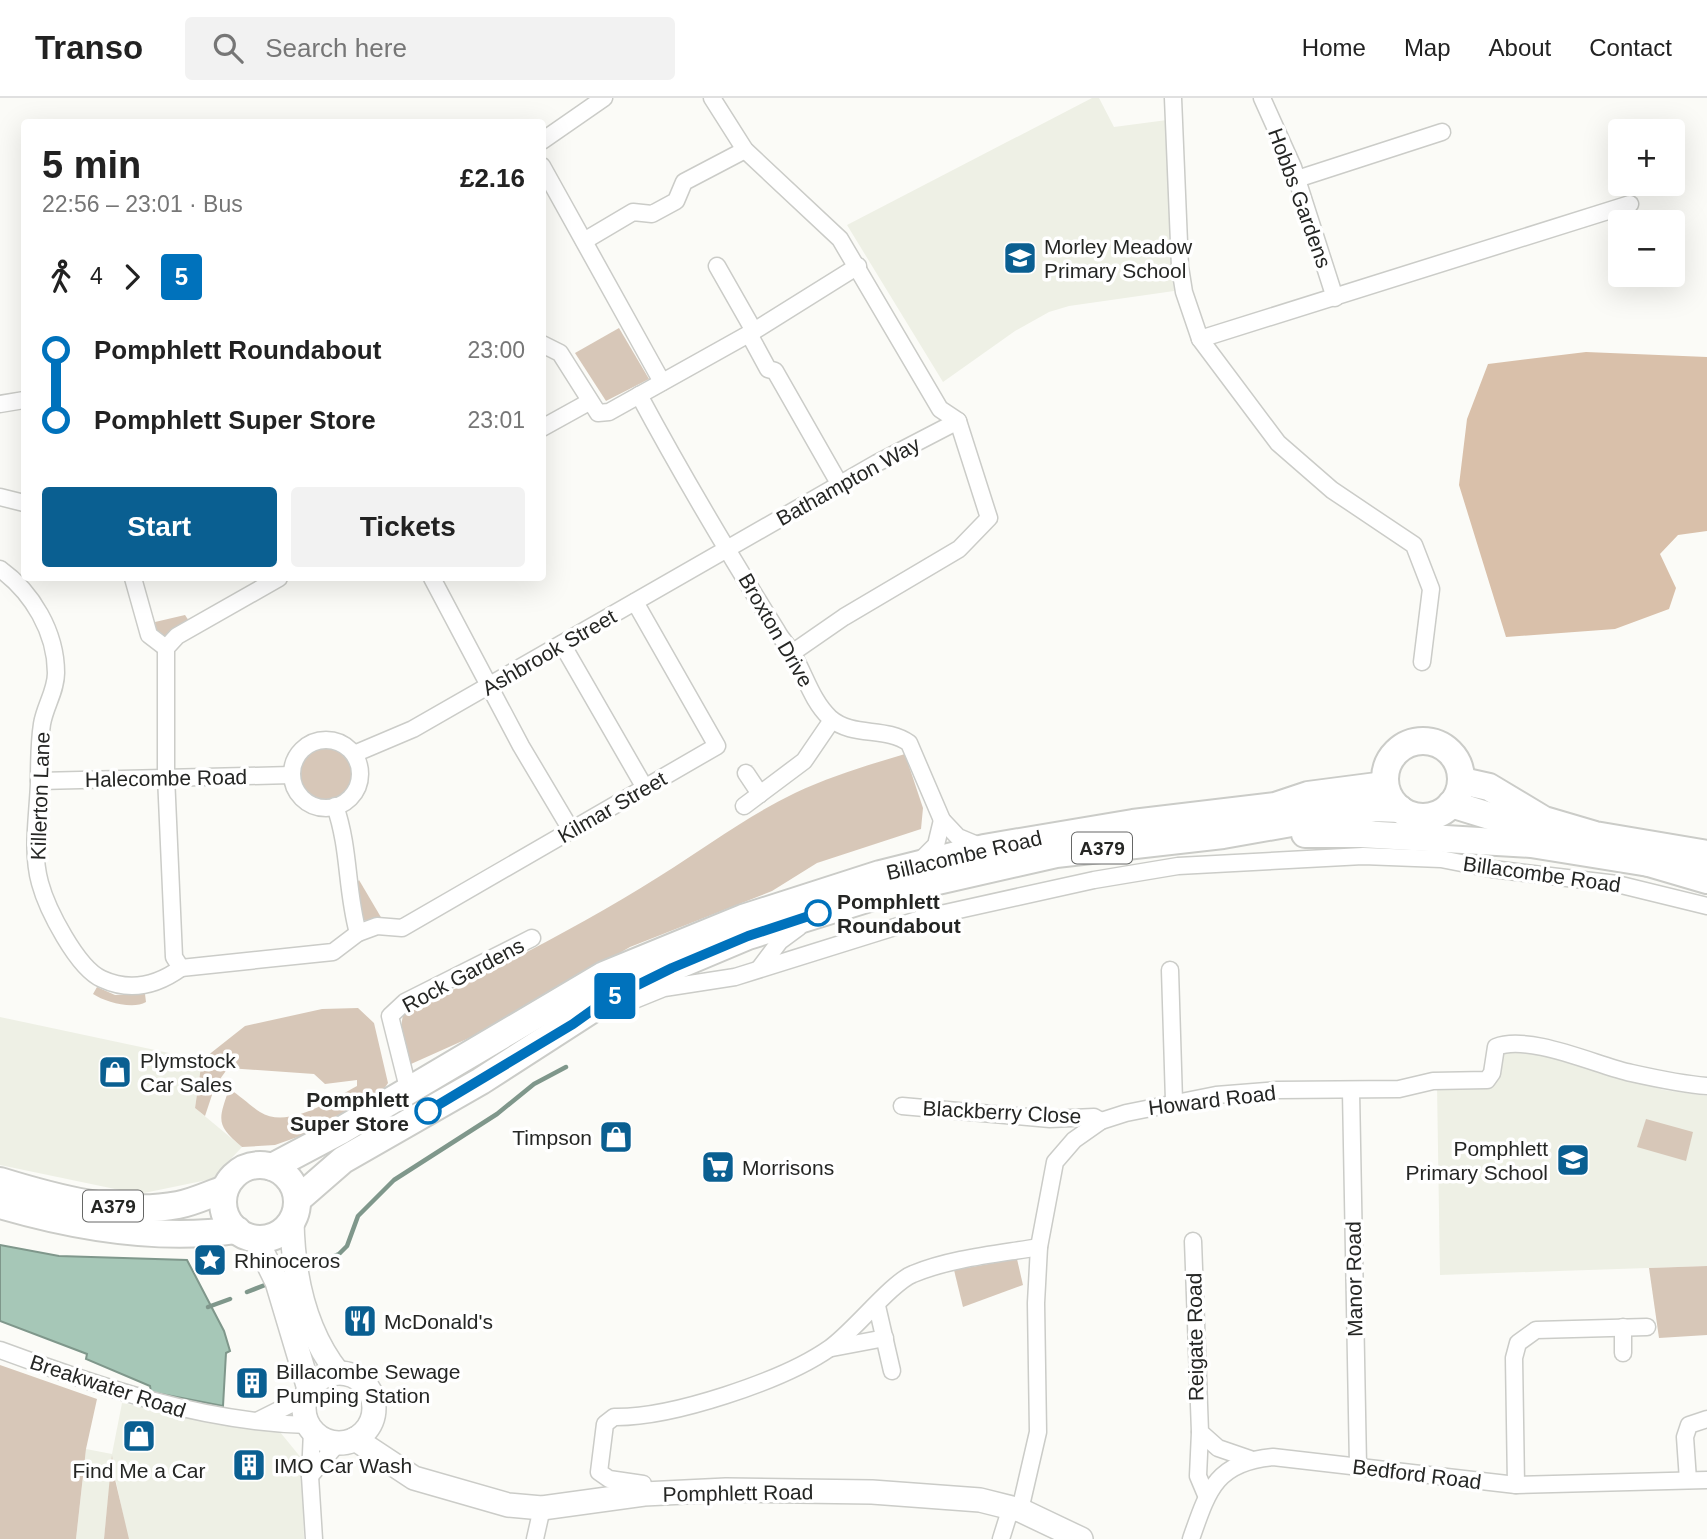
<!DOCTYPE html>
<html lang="en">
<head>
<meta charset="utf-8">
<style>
	:root { --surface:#fff; --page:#f2f2f2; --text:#222; --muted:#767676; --line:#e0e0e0; --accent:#0a5f91 }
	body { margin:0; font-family:Arial,sans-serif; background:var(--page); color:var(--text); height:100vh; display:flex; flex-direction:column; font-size:26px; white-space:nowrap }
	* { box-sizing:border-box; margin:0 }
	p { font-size:23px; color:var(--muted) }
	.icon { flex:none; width:38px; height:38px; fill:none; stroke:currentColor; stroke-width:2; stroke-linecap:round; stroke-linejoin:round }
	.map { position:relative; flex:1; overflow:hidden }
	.sheet { position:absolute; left:21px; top:21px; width:525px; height:462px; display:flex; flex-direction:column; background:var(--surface); border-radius:7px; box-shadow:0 7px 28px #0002 }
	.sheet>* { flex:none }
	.badge { padding:0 14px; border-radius:5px; font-size:24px; line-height:46px }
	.buttons { position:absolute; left:1608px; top:21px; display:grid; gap:14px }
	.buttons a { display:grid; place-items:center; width:77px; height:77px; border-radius:7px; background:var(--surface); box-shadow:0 7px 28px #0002; font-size:35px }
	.map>.badge { position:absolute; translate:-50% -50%; box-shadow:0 0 0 4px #fff }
	.legs { display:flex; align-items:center; gap:10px; height:77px; padding:0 21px; font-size:23px }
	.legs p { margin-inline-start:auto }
	.summary { display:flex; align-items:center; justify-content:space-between; height:119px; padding:0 21px }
	h1 { font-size:38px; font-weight:600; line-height:52px }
	.action { display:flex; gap:14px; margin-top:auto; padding:14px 21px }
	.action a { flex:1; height:80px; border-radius:7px; background:var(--accent); color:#fff; font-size:28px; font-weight:600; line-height:80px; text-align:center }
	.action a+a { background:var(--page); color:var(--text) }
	ul { padding:0 21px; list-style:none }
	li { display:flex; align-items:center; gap:24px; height:70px; font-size:26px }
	li i { display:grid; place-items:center; width:10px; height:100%; margin:0 9px; background:currentColor }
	li i::after { content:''; width:18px; height:18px; margin:-9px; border:5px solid; border-radius:50%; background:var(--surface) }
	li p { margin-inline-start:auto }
	li:first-child i { background:linear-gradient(#0000 50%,currentColor 0) }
	li:last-child i { background:linear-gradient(currentColor 50%,#0000 0) }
	header { display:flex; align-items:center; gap:42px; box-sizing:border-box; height:98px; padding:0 35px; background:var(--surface); border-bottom:2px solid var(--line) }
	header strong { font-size:33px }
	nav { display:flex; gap:38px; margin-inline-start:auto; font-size:24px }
	.search { width:490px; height:63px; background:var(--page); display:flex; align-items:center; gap:18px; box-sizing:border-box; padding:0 24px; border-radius:7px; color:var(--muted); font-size:26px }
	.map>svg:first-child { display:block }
	.built { fill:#eef0e5 }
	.green { fill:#d7c7b8 }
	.forest { fill:#d9c0aa }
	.water { fill:#a6c7b7; stroke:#7f978b; stroke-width:2 }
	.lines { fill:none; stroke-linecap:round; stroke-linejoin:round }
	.stream { stroke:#7f978b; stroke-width:4.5 }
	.street-casing { stroke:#cbccc8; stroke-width:19 }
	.secondary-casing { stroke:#cbccc8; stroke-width:26 }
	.primary-casing { stroke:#cbccc8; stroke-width:30 }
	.street { stroke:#fff; stroke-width:16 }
	.secondary { stroke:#fff; stroke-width:23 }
	.primary { stroke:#fff; stroke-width:26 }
	.line-1-casing { stroke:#fff; stroke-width:16 }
	.line-1 { stroke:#0072bc; stroke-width:10 }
	.stop-1-dot { fill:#fff; stroke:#0072bc; stroke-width:3.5 }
	.labels { text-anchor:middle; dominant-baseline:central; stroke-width:7; stroke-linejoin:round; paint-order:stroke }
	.shield { fill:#fff; stroke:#666766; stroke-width:2 }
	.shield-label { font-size:19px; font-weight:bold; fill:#252624 }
	.street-label { font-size:21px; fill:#252624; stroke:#fff }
	.poi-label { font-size:21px; fill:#252624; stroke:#fff; text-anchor:start }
	.stop-label { font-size:21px; font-weight:bold; fill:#252624; stroke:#fff; text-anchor:start }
</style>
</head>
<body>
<header>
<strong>Transo</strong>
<div class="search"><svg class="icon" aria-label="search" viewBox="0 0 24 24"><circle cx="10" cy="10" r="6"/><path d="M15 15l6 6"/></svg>Search here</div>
<nav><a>Home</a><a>Map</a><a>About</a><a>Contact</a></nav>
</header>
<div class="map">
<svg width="1707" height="1441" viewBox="0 0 1707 1441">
	<rect width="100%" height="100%" fill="#fbfbf7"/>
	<g class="built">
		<path d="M1092 0H1099L1114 29 1167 22 1174 193 1069 208 1049 214 1015 233 943 284 847 127Z"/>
		<path d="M0 919 202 962 195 1010 242 1049 212 1081 139 1096 0 1067Z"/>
		<path d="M1510 951 1557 960 1664 992 1707 998V1168L1440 1177 1437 987 1492 986 1501 955Z"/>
		<path d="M122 1305 280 1334 302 1361 304 1441H128L112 1364 104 1441H76L86 1351 112 1356Z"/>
	</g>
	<g class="green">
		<path d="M619 230 649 281 606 303 575 255Z"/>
		<path d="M185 517 189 523 166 538 156 534 155 524Z"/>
		<circle cx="325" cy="676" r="27"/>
		<path d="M905 656 923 710 921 731 817 765 772 793 630 849 487 932 411 966C404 950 399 934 403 917 490 873 578 830 660 778 705 750 747 718 795 695 831 678 868 667 905 656Z"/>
		<path d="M359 782 382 821 383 823 360 822 355 788Z"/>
		<path d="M97 889 115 897 145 896 146 904C133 912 105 904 93 896Z"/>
		<path d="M358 910 374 925 388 985 376 1003 306 1036 275 1047 242 1049C216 1027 218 1023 229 991 241 998 249 1007 260 1014 288 1032 333 1001 357 988V982L325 986 314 976 228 970 215 988 205 1018 195 1010 202 962 245 928 322 911Z"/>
		<path d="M1646 1021 1693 1034 1686 1063 1637 1049Z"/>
		<path d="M1017 1161 1023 1187 963 1209 954 1172Z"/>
		<path d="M1707 1168V1237L1659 1240 1649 1170Z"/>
		<path d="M0 1267 97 1301 86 1351 76 1441H0Z"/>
		<path d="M112 1357 114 1377 129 1441H104Z"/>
	</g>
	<path class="forest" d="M1586 254 1707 259V433L1678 437 1660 456 1676 490 1669 511 1615 531 1506 539 1459 387 1467 321 1488 266Z"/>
	<path class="water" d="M0 1147 59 1158 187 1162 224 1233 230 1253 226 1255 223 1308 151 1294 150 1288 86 1261 87 1256 0 1223Z"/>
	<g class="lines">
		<g class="stream">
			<path d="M306 1170 339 1156 347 1148 358 1118 394 1082 497 1016 534 986 566 969"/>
			<path d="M247 1194 265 1187"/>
			<path d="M208 1209 230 1201"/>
		</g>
		<defs>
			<g id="street">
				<path d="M712 0 745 52 840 141 940 311 958 323 989 420 959 451 844 519 792 555"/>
				<path d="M1173 0 1180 169 1184 194 1200 241 1278 345 1332 392 1414 447 1431 491 1422 564"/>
				<path d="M1262 0 1293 69 1335 200"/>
				<path d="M542 43 604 0"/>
				<path d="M542 68 662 284"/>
				<path d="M1297 81 1442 34"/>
				<path d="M584 143 633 114 652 116 676 103 684 84 745 52"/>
				<path d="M717 168 754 233"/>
				<path d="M749 236 768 271 775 273 840 387"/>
				<path d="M1200 241 1630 106"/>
				<path d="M542 246 560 255 598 315 609 314 754 233 858 168"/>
				<path d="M639 297C682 377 729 456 777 533 781 541 788 547 792 555 805 576 811 602 830 620 853 640 885 628 909 645L942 722 958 739 982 749"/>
				<path d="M0 306 24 302"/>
				<path d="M542 330 589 304"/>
				<path d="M0 399 24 405"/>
				<path d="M0 471C32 494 56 534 56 575 56 593 45 608 42 626 39 645 39 665 39 684 38 717 31 753 40 785 47 811 77 870 102 881 130 894 156 888 181 870"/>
				<path d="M133 480 149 537 166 550"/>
				<path d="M279 480 177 538 166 550V678L174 859 181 870 333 854 358 835 377 828 402 830 717 648 635 504"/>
				<path d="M432 480 521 648 571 732"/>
				<path d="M562 546 645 690"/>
				<circle cx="326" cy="676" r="34"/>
				<path d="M354 656 413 631 877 365 958 323"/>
				<path d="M746 675 760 696"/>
				<path d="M39 683 292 677"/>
				<path d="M335 708C350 751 346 792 358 835"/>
				<path d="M744 708 804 663 832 622"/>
				<path d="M921 762 936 747 942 722"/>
				<path d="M759 871 780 843 799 829"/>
				<path d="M1170 872 1174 1003"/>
				<path d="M627 905 664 890 735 879 927 819 1094 782 1178 768 1363 758 1441 761 1492 771 1617 786 1707 808"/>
				<path d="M1351 993 1358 1368"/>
				<path d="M409 994 390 918 405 904 532 840"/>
				<path d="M902 1008 1050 1021 1094 1019 1101 1023"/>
				<path d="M1193 1143 1200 1334 1218 1350 1250 1361"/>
				<path d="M877 1208 892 1273"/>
				<path d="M832 1250 885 1240"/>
				<path d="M0 1252C101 1289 200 1324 308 1327"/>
				<path d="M1623 1255V1229"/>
				<path d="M259 1322 305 1299"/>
				<path d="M312 1333 310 1378 314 1441"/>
				<path d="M1200 1334 1198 1378 1206 1397"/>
				<path d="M310 1378 338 1345"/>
				<path d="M1688 1382 1685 1339 1689 1327 1707 1321"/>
				<path d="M1516 1387 1514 1260 1518 1245 1536 1232 1647 1229"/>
				<path d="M644 1396 643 1386 609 1381 599 1374 605 1326 614 1319C671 1320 783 1283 830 1250 853 1234 892 1184 913 1176 952 1160 998 1156 1039 1149"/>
				<path d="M1020 1412 1038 1334 1036 1205 1039 1149 1055 1064 1074 1042 1101 1023 1126 1015 1216 997 1277 992 1399 991 1433 983 1487 982 1492 975 1496 949C1528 936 1594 966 1627 974 1654 980 1680 986 1707 988"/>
				<path d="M535 1441 542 1410"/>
				<path d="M1001 1441 1011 1409"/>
				<path d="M1191 1441C1208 1392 1216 1364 1273 1359L1516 1387 1707 1382"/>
			</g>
			<g id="secondary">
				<path d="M292 1123C293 1177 304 1232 338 1275"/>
				<path d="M256 1141 277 1184 309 1291"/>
				<circle cx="339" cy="1310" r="35"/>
				<path d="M355 1341 414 1380 508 1407 542 1410 644 1396 726 1392 872 1394 980 1402 1020 1412 1081 1441"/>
			</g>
			<g id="primary">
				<circle cx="1423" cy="681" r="38"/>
				<path d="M1462 683 1489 689 1544 722 1595 737 1707 756"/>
				<path d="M1451 706 1551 737"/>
				<path d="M1305 736H1361L1531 746 1649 765"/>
				<path d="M1632 760 1707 782"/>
				<circle cx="260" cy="1104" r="37"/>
				<path d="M272 1069 340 1033 604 877 743 820 880 776 984 750 1133 725 1275 708 1308 697 1377 688 1384 683"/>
				<path d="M0 1083C55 1100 121 1118 178 1107 194 1104 210 1096 225 1091"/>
				<path d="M297 1102 343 1062 481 983 605 903 672 870 748 838 889 794 1056 756 1223 737 1376 710 1400 711"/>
				<path d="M0 1107C75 1129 159 1143 237 1132"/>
			</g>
		</defs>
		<use href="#street" class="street-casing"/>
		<use href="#secondary" class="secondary-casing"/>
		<use href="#primary" class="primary-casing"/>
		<use href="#street" class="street"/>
		<use href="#secondary" class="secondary"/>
		<use href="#primary" class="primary"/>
	</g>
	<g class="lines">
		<defs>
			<path id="line-1" d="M428 1013 573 926 605 903 672 870 748 838 818 815"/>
		</defs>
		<use href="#line-1" class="line-1-casing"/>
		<use href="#line-1" class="line-1"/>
	</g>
	<defs>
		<symbol id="school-square" viewBox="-11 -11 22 22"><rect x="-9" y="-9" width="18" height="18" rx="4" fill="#0a5f91" stroke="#fff"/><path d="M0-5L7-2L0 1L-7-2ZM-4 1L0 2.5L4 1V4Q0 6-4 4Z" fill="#fff"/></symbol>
		<symbol id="shop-square" viewBox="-11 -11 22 22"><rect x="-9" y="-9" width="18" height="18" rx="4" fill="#0a5f91" stroke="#fff"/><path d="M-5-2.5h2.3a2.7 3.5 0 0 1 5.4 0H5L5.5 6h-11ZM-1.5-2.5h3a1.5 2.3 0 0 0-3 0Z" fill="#fff"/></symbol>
		<symbol id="supermarket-square" viewBox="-11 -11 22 22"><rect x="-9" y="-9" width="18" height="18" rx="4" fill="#0a5f91" stroke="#fff"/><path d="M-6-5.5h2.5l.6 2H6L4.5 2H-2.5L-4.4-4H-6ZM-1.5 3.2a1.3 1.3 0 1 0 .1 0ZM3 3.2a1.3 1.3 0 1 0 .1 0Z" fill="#fff"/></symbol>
		<symbol id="sight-square" viewBox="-11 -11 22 22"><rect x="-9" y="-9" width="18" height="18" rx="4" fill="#0a5f91" stroke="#fff"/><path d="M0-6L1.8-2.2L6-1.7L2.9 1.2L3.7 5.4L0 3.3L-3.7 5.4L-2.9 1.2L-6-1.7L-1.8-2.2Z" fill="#fff"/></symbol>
		<symbol id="restaurant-square" viewBox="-11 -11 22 22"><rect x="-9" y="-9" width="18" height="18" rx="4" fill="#0a5f91" stroke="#fff"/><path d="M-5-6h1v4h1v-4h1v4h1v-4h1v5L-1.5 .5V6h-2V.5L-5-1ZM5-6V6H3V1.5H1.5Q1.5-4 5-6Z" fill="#fff"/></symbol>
		<symbol id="building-square" viewBox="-11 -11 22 22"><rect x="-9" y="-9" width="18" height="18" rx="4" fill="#0a5f91" stroke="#fff"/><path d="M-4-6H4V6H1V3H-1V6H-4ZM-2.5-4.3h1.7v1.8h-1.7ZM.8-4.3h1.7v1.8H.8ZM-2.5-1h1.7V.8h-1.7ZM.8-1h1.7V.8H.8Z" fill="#fff"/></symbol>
	</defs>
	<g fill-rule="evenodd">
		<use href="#school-square" x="1001" y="141" width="38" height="38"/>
		<use href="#shop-square" x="96" y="955" width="38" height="38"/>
		<use href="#shop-square" x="597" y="1020" width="38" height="38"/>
		<use href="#school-square" x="1554" y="1043" width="38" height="38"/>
		<use href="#supermarket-square" x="699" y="1050" width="38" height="38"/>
		<use href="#sight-square" x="191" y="1143" width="38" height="38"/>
		<use href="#restaurant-square" x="341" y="1204" width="38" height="38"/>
		<use href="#building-square" x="233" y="1266" width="38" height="38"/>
		<use href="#shop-square" x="120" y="1319" width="38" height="38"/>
		<use href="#building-square" x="230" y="1348" width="38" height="38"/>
	</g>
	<g class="stop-1-dot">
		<circle cx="818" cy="815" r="12"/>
		<circle cx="428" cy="1013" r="12"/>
	</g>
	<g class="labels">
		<g class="shield">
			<rect x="1072" y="734.5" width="60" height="31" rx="5"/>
			<rect x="83" y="1092.5" width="60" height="31" rx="5"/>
		</g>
		<g class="shield-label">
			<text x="1102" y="750">A379</text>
			<text x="113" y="1108">A379</text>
		</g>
		<g class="street-label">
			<text transform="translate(1300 100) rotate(70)">Hobbs Gardens</text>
			<text transform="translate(848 383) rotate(-29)">Bathampton Way</text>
			<text transform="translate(776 532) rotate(60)">Broxton Drive</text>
			<text transform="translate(549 554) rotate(-30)">Ashbrook Street</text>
			<text transform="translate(166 680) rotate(-1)">Halecombe Road</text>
			<text transform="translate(40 698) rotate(-88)">Killerton Lane</text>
			<text transform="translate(612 709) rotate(-30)">Kilmar Street</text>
			<text transform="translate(964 757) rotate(-13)">Billacombe Road</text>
			<text transform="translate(1542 776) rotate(8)">Billacombe Road</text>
			<text transform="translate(463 877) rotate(-28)">Rock Gardens</text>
			<text transform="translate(1212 1002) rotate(-7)">Howard Road</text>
			<text transform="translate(1002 1014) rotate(3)">Blackberry Close</text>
			<text transform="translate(1354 1181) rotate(-91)">Manor Road</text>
			<text transform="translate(1195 1239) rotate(-91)">Reigate Road</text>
			<text transform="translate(108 1288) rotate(18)">Breakwater Road</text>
			<text transform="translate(1417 1376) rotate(7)">Bedford Road</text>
			<text transform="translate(738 1395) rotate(-1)">Pomphlett Road</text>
		</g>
		<g class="poi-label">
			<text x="1044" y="148">Morley Meadow<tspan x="1044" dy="24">Primary School</tspan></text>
			<text x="140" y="962">Plymstock<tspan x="140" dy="24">Car Sales</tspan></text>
			<text x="592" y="1039" text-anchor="end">Timpson</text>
			<text x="1548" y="1050" text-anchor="end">Pomphlett<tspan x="1548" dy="24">Primary School</tspan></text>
			<text x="742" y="1069">Morrisons</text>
			<text x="234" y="1162">Rhinoceros</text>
			<text x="384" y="1223">McDonald's</text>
			<text x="276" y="1273">Billacombe Sewage<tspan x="276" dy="24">Pumping Station</tspan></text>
			<text x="274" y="1367">IMO Car Wash</text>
			<text x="139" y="1372" text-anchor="middle">Find Me a Car</text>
		</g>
		<g class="stop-label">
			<text x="837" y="803">Pomphlett<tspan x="837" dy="24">Roundabout</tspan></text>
			<text x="409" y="1001" text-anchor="end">Pomphlett<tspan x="409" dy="24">Super Store</tspan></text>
		</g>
	</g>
</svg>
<div class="buttons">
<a>+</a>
<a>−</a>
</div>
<b class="badge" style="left:615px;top:898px;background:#0072bc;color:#fff">5</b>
<section class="sheet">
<div class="summary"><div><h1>5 min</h1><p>22:56 – 23:01 · Bus</p></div><b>£2.16</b></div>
<div class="legs"><svg class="icon" aria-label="walk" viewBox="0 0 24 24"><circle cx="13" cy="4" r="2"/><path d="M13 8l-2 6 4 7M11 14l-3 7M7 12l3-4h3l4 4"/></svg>4<svg class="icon" aria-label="forward" viewBox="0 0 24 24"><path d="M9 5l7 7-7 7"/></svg><b class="badge" style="background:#0072bc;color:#fff">5</b></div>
<ul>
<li><i style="color:#0072bc"></i><b>Pomphlett Roundabout</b><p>23:00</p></li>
<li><i style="color:#0072bc"></i><b>Pomphlett Super Store</b><p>23:01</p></li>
</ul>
<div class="action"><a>Start</a><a>Tickets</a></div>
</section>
</div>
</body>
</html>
